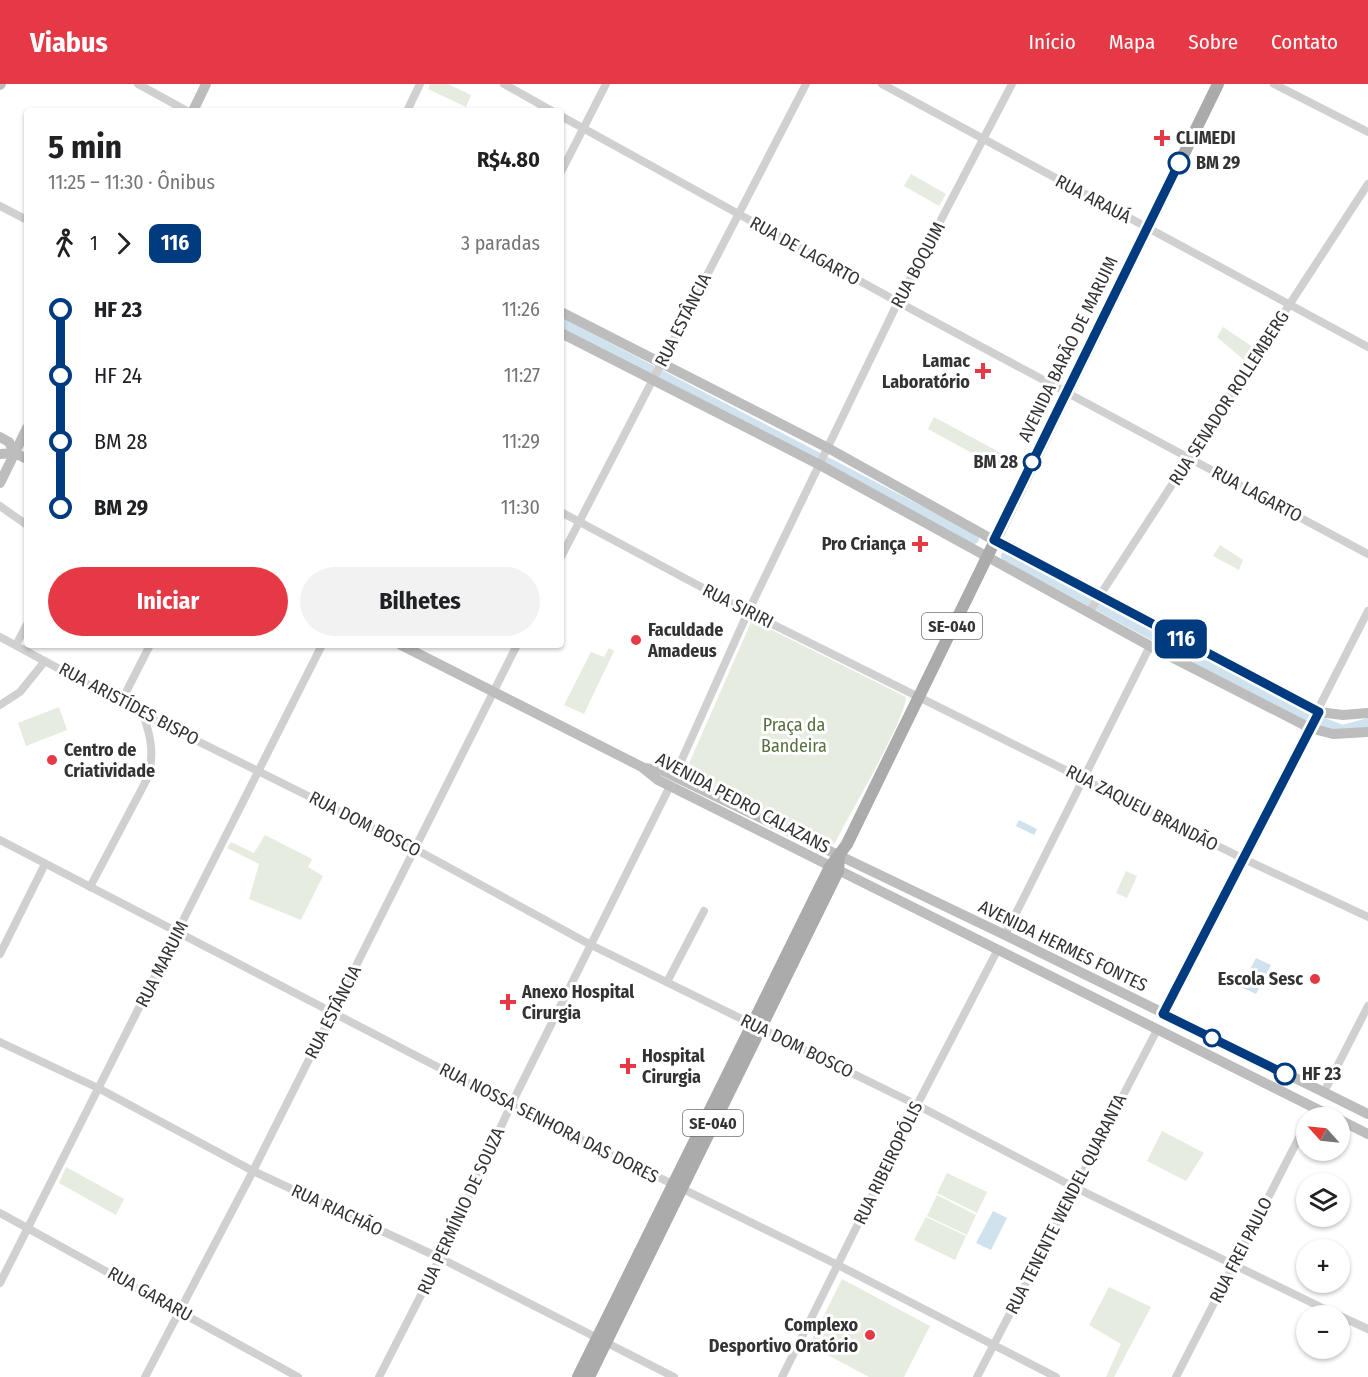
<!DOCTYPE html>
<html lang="pt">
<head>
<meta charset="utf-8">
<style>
	:root { --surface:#fff; --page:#f2f2f2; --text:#202124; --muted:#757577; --accent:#e63946 }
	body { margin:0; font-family:"Fira Sans Condensed",sans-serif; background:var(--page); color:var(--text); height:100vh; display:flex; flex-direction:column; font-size:22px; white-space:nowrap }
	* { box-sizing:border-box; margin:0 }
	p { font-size:20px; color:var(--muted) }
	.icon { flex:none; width:33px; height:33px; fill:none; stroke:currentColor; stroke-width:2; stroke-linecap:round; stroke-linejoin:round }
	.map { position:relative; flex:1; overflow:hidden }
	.details { position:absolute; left:24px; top:24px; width:540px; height:540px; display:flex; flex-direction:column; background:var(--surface); border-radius:6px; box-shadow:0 2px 4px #0004 }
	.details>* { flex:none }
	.badge { padding:0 12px; border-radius:9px; font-size:21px; line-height:39px }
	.needle { width:39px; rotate:297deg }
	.controls { position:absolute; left:1296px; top:1023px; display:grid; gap:12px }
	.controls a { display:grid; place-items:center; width:54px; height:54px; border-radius:50%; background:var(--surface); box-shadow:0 2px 4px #0004; font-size:30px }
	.map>.badge { position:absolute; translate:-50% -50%; box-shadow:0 0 0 3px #fff }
	.legs { display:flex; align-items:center; gap:9px; height:66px; padding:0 24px; font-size:20px }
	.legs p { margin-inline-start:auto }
	.head { display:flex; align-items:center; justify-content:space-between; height:102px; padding:0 24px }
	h1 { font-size:33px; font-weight:700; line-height:45px }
	.cta { display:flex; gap:12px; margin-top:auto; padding:12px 24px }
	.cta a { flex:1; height:69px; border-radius:36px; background:var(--accent); color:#fff; font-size:24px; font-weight:700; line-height:69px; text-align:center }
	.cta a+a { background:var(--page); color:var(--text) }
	ul { padding:0 24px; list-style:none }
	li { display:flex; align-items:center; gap:21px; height:66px; font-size:22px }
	li i { display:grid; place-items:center; width:9px; height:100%; margin:0 8px; background:currentColor }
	li i::after { content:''; width:15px; height:15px; margin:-8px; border:4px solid; border-radius:50%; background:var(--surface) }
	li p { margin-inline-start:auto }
	li:first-child i { background:linear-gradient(#0000 50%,currentColor 0) }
	li:last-child i { background:linear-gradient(currentColor 50%,#0000 0) }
	header { display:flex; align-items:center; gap:36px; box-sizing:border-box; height:84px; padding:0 30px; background:var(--accent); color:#fff }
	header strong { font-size:28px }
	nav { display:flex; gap:33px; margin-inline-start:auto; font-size:21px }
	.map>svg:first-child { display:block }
	.green { fill:#e6ecdf }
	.water { fill:#cfe2ee }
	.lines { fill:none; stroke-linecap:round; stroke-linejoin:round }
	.canal { stroke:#cfe2ee; stroke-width:10 }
	.street { stroke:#d0d0d0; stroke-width:8 }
	.secondary { stroke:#bdbdbd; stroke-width:10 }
	.primary { stroke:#ababab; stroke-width:12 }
	.line-1-casing { stroke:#fff; stroke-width:14 }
	.line-1 { stroke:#003b80; stroke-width:9 }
	.poi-dot { fill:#e63946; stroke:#fff; stroke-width:2 }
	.stop-1-dot { fill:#fff; stroke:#003b80; stroke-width:3 }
	.labels { text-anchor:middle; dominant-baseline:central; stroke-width:6; stroke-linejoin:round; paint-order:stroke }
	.shield { fill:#fff; stroke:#707070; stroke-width:1.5 }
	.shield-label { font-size:16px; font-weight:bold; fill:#333 }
	.poi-label { font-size:18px; font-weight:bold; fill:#333; stroke:#fff; text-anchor:start }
	.stop-label { font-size:18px; font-weight:bold; fill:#333; stroke:#fff; text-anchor:start }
	.street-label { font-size:18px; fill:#333; stroke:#fff }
	.park-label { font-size:18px; fill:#56703f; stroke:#fff }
</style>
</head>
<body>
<header>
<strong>Viabus</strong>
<nav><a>Início</a><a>Mapa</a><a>Sobre</a><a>Contato</a></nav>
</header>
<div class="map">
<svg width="1368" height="1293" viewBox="0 0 1368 1293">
	<rect width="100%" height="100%" fill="#fff"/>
	<g class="green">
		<path d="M430 0H448L471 11 466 23 428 5Z"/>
		<path d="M911 90 946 110 939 122 904 102Z"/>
		<path d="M1223 243 1253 263 1244 276 1217 253Z"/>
		<path d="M934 333 1012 375 1005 387 928 345Z"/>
		<path d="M1220 461 1243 476 1239 486 1213 472Z"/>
		<path d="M752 536 906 613C906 634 848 733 835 759L831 762 683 693Z"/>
		<path d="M609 564 614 567 584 630 564 621 591 568 604 573Z"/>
		<path d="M59 623 67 646 26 662 18 639Z"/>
		<path d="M265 751 312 775 308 783 323 792 301 836 249 815 259 780 227 764 231 758 254 769Z"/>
		<path d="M1126 787 1137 792 1127 814 1116 809Z"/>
		<path d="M1162 1047 1204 1069 1186 1097 1147 1077Z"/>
		<path d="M66 1083 124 1115 116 1131 59 1099Z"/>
		<path d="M947 1089 987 1108 977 1129 937 1109Z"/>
		<path d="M937 1111 976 1131 967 1151 927 1132Z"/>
		<path d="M926 1133 966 1152 955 1176 914 1156Z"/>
		<path d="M842 1195 930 1242 904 1293H869L809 1261Z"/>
		<path d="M1109 1203 1151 1223 1114 1293H1106L1121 1260 1089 1241Z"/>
	</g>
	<g class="water">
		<path d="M1019 736 1037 745 1034 751 1016 742Z"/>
		<path d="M1256 874 1271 881 1256 910 1241 903Z"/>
		<path d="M993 1127 1007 1134 991 1166 976 1159Z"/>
	</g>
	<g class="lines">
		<g class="canal">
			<path d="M561 239 974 455"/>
			<path d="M1006 472 1293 627 1342 646 1368 639"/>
		</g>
		<g class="street">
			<path d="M138 0 187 27"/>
			<path d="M504 0 552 27"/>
			<path d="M882 0 1368 263"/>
			<path d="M1274 0 1368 48"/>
			<path d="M407 27 420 0"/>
			<path d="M561 32 898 218 1368 470"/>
			<path d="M561 88 606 0"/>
			<path d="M0 122 27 136"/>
			<path d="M0 422 27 441"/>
			<path d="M561 428 748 528 1242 774 1368 833"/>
			<path d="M561 473 806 0"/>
			<path d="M1089 528 1368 100"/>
			<path d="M0 553 143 630 415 765 591 861 917 1021 1074 1103 1339 1232"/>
			<path d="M16 561 27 540"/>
			<path d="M121 618 150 561"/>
			<path d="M0 621 20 608 45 577"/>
			<path d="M674 693 748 528 898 218 1012 0"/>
			<path d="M0 756 511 1021 838 1181 1056 1293"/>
			<path d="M90 803 147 695C155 671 151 653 143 630"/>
			<path d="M1005 851 1150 562"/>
			<path d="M0 870 45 780"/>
			<path d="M667 898 704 827"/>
			<path d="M1163 930 1368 527"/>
			<path d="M0 958 98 1004 253 1087 440 1174 674 1293"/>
			<path d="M1324 1008 1368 922"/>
			<path d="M0 1129 298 1293"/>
			<path d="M0 1199 322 561"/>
			<path d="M1340 1232 1368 1245"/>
			<path d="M145 1293 253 1087 517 561"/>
			<path d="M379 1293 440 1174 511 1021 670 702"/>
			<path d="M782 1293 917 1021 997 867"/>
			<path d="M977 1293 1157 946"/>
			<path d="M1176 1293 1306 1040"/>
		</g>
		<g class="secondary">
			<path d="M0 1 1 0"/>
			<path d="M193 27 206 0"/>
			<path d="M561 228 828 364 988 453 1319 628 1343 631 1368 629"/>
			<path d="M561 249 820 381 1150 562 1310 644 1333 650 1368 648"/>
			<path d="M0 353 9 358 15 369"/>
			<path d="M0 370 15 369 27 375"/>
			<path d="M0 399 27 344"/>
			<path d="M401 561 642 683 658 696 1335 1034"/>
			<path d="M644 684 661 686 1005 851 1368 1030"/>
			<path d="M1340 1036 1368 1050"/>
		</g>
		<g class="primary">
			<path d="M578 1293 830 783 847 760 1218 0"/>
			<path d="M589 1293 838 787 839 773"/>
		</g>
	</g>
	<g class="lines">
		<defs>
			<path id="line-1" d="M1179 79 994 456 1319 628 1163 930 1285 990"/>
		</defs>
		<use href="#line-1" class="line-1-casing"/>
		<use href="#line-1" class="line-1"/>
	</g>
	<g class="poi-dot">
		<path d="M1159 45h6v6h6v6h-6v6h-6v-6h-6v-6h6z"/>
		<path d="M980 278h6v6h6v6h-6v6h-6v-6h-6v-6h6z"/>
		<path d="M917 451h6v6h6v6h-6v6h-6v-6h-6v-6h6z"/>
		<circle cx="636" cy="556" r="6"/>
		<circle cx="52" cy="676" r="6"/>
		<circle cx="1315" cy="895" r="6"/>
		<path d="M505 909h6v6h6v6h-6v6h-6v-6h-6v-6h6z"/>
		<path d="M625 973h6v6h6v6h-6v6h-6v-6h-6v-6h6z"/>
		<circle cx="870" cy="1251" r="6"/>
	</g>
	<g class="stop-1-dot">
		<circle cx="1179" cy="79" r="10"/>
		<circle cx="1032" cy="378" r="8"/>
		<circle cx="1212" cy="954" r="8"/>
		<circle cx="1285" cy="990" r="10"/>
	</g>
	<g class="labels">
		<g class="shield">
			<rect x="922" y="529" width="60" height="26" rx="4.5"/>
			<rect x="683" y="1026" width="60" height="26" rx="4.5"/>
		</g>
		<g class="shield-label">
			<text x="952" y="542">SE-040</text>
			<text x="713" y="1039">SE-040</text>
		</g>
		<g class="poi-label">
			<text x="1176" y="54">CLIMEDI</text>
			<text x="970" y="277" text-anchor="end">Lamac<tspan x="970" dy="21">Laboratório</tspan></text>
			<text x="906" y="460" text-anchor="end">Pro Criança</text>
			<text x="648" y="546">Faculdade<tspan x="648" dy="21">Amadeus</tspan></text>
			<text x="64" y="666">Centro de<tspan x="64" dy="21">Criatividade</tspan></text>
			<text x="1303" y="895" text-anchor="end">Escola Sesc</text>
			<text x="522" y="908">Anexo Hospital<tspan x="522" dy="21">Cirurgia</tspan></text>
			<text x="642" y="972">Hospital<tspan x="642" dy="21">Cirurgia</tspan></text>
			<text x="858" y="1241" text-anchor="end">Complexo<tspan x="858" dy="21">Desportivo Oratório</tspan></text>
		</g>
		<g class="stop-label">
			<text x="1196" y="79">BM 29</text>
			<text x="1018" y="378" text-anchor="end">BM 28</text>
			<text x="1302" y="990">HF 23</text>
		</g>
		<g class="street-label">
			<text transform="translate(1093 115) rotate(28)">RUA ARAUÁ</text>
			<text transform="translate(805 167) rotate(29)">RUA DE LAGARTO</text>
			<text transform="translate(918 181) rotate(-62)">RUA BOQUIM</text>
			<text transform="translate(683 236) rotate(-63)">RUA ESTÂNCIA</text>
			<text transform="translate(1068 265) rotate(-64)">AVENIDA BARÃO DE MARUIM</text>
			<text transform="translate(1229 314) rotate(-57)">RUA SENADOR ROLLEMBERG</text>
			<text transform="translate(1257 410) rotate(28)">RUA LAGARTO</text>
			<text transform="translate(738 522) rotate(27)">RUA SIRIRI</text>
			<text transform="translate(129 620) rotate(28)">RUA ARISTÍDES BISPO</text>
			<text transform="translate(743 719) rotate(28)">AVENIDA PEDRO CALAZANS</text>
			<text transform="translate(1142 724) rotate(27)">RUA ZAQUEU BRANDÃO</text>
			<text transform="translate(365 740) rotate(27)">RUA DOM BOSCO</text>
			<text transform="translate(1063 862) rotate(26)">AVENIDA HERMES FONTES</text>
			<text transform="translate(162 880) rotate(-63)">RUA MARUIM</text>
			<text transform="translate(333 928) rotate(-63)">RUA ESTÂNCIA</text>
			<text transform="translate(797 962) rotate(26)">RUA DOM BOSCO</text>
			<text transform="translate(549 1039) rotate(27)">RUA NOSSA SENHORA DAS DORES</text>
			<text transform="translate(888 1079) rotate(-64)">RUA RIBEIROPÓLIS</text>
			<text transform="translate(1066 1120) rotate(-63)">RUA TENENTE WENDEL QUARANTA</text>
			<text transform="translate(337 1126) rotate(25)">RUA RIACHÃO</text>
			<text transform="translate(461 1127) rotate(-65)">RUA PERMÍNIO DE SOUZA</text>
			<text transform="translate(1241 1166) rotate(-63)">RUA FREI PAULO</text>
			<text transform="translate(150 1210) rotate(29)">RUA GARARU</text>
		</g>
		<g class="park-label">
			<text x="794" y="641">Praça da<tspan x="794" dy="21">Bandeira</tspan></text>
		</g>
	</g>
</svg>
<div class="controls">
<a><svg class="needle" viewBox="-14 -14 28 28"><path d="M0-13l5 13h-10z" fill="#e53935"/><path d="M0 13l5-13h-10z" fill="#757577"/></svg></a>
<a><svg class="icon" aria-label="layers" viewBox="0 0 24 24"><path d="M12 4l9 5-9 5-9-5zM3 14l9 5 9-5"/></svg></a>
<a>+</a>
<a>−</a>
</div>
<b class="badge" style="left:1181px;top:555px;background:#003b80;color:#fff">116</b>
<section class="details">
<div class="head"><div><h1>5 min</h1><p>11:25 – 11:30 · Ônibus</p></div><b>R$4.80</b></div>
<div class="legs"><svg class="icon" aria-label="walk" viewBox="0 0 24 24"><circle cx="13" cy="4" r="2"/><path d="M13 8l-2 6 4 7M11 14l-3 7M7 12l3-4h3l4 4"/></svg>1<svg class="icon" aria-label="forward" viewBox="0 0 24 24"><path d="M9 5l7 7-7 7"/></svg><b class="badge" style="background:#003b80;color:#fff">116</b><p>3 paradas</p></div>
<ul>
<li><i style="color:#003b80"></i><b>HF 23</b><p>11:26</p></li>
<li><i style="color:#003b80"></i><span>HF 24</span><p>11:27</p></li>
<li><i style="color:#003b80"></i><span>BM 28</span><p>11:29</p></li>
<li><i style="color:#003b80"></i><b>BM 29</b><p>11:30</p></li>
</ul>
<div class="cta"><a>Iniciar</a><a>Bilhetes</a></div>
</section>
</div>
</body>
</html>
